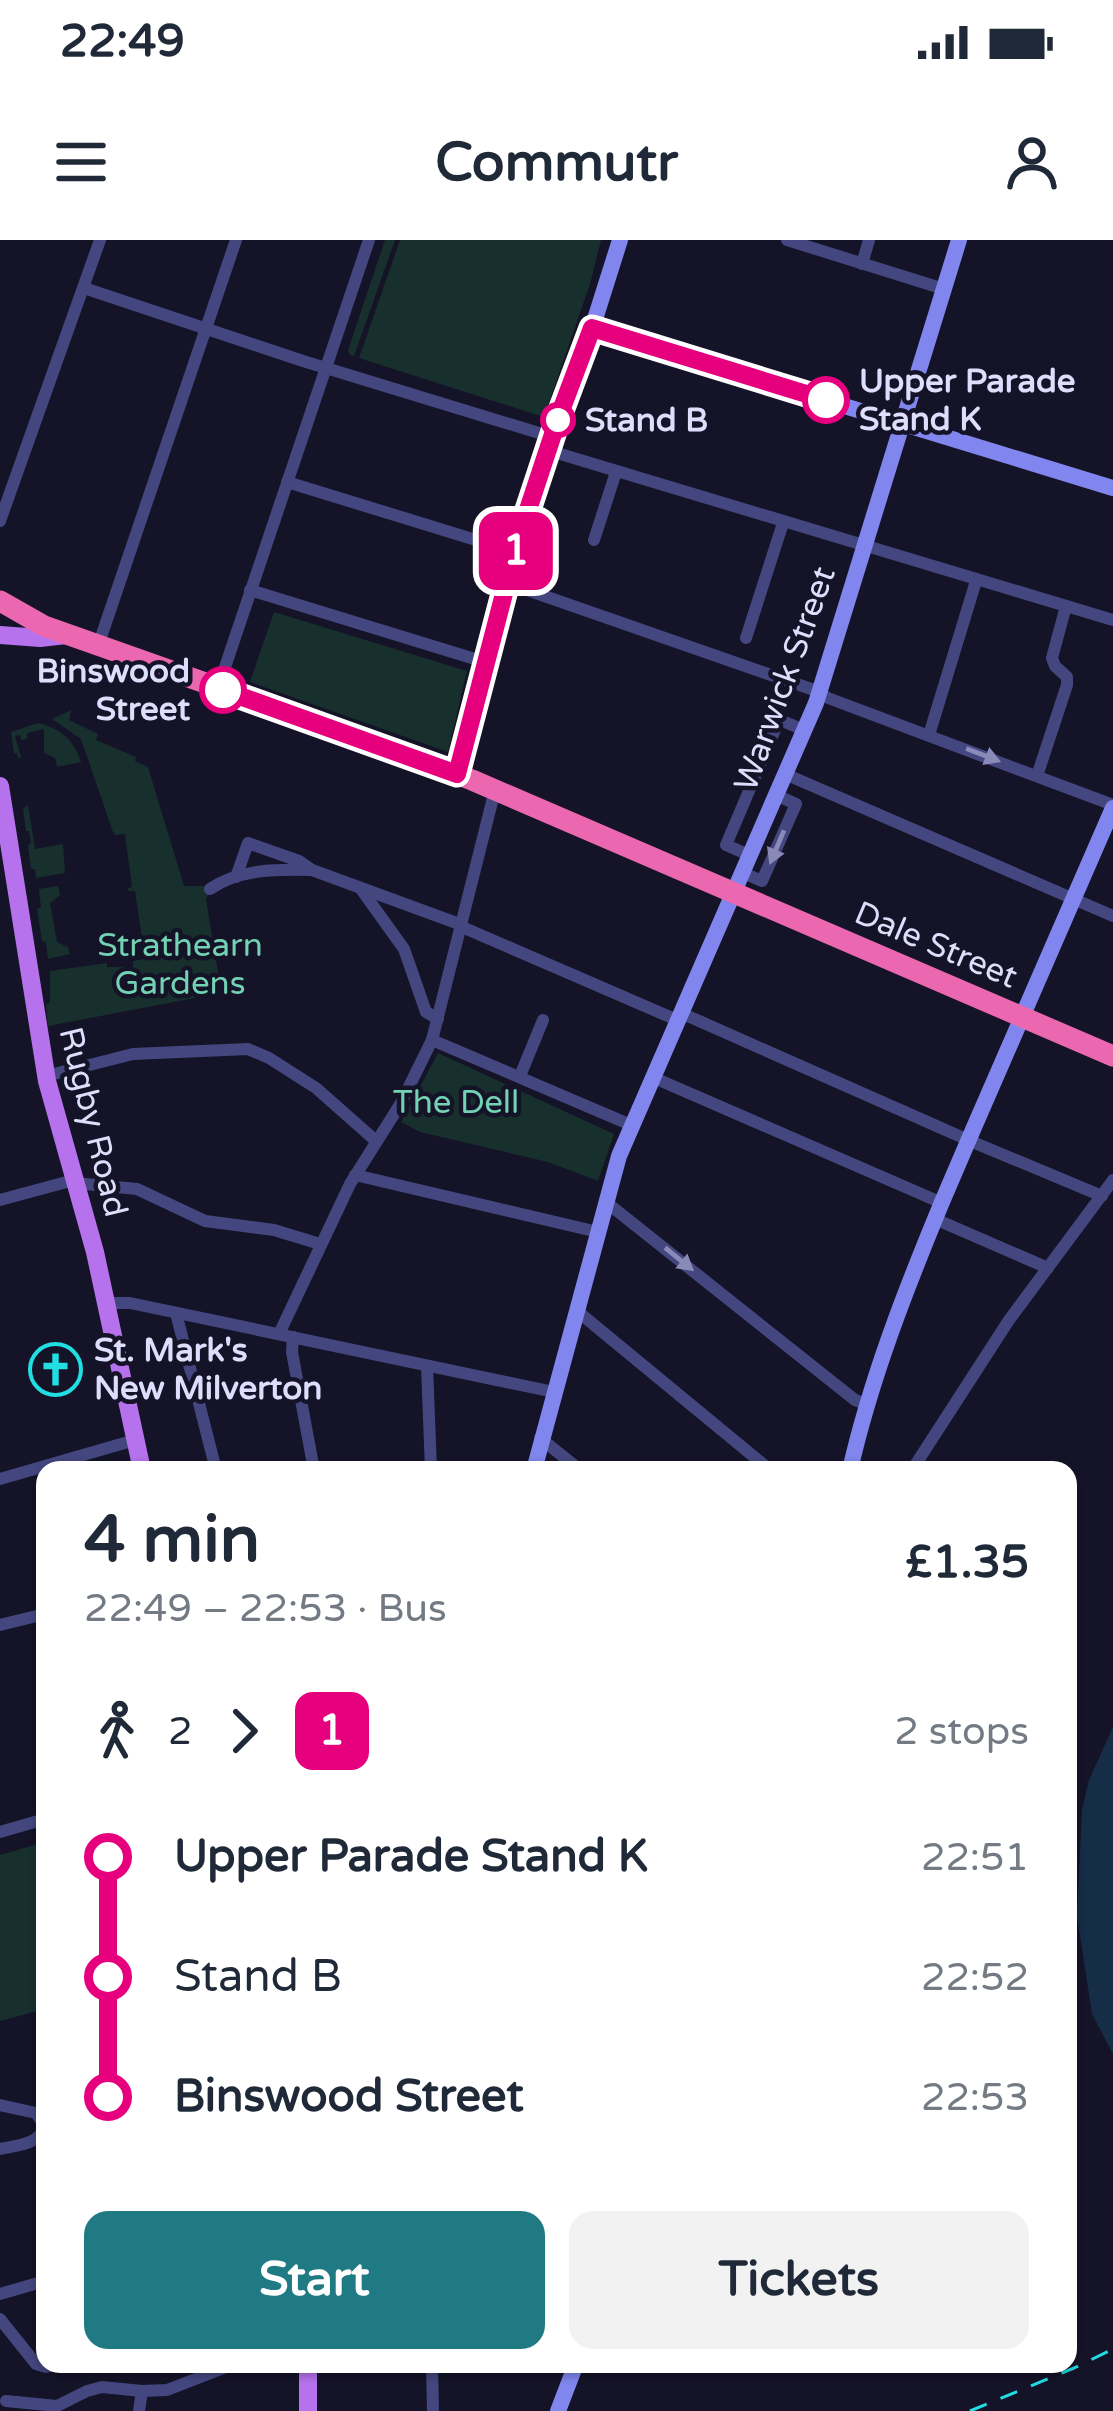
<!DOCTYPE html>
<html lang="en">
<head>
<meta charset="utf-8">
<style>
	:root { --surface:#fff; --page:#f2f2f3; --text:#1f2937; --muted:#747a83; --accent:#207a84 }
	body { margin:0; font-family:"Varela Round",sans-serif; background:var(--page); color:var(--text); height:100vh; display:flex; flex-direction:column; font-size:45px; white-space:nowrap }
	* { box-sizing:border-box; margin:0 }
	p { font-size:39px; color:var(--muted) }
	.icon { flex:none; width:66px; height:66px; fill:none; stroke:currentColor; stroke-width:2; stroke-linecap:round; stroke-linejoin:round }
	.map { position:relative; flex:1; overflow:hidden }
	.sheet { position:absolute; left:36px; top:1221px; width:1041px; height:912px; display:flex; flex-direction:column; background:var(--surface); border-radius:24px; box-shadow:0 3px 9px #0004 }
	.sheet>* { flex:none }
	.badge { padding:0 24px; border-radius:18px; font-size:42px; line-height:78px }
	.map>.badge { position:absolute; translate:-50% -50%; box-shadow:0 0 0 6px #fff }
	.legs { display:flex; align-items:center; gap:18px; height:132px; padding:0 48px; font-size:39px }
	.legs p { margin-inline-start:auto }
	.headline { display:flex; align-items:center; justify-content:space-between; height:204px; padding:0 48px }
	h1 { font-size:66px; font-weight:800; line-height:90px }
	.primary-button { display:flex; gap:24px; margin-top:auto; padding:24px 48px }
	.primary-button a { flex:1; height:138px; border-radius:24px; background:var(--accent); color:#fff; font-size:48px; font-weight:800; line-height:138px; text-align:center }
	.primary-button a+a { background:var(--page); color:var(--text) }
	ul { padding:0 48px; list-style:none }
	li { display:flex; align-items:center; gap:42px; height:120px; font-size:45px }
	li i { display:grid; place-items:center; width:18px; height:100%; margin:0 15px; background:currentColor }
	li i::after { content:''; width:30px; height:30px; margin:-15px; border:9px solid; border-radius:50%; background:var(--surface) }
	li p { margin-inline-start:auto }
	li:first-child i { background:linear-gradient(#0000 50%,currentColor 0) }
	li:last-child i { background:linear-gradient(currentColor 50%,#0000 0) }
	.status { display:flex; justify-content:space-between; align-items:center; height:84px; padding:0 60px; background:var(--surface); direction:ltr }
	.status svg { height:33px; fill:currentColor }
	header { display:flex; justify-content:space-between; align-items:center; height:156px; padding:0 48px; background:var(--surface); font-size:54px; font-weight:800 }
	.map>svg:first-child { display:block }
	.green { fill:#17302d }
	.water { fill:#162d48 }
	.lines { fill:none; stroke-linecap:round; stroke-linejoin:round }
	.street { stroke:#44477f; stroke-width:12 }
	.secondary { stroke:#8186ee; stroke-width:16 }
	.primary { stroke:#b672ec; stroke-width:18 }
	.highway { stroke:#eb68b1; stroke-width:21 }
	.rail { stroke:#22dde2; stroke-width:3; stroke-dasharray:18 15; stroke-linecap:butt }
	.oneway { fill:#898ab7 }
	.line-1-casing { stroke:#fff; stroke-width:27 }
	.line-1 { stroke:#e6007e; stroke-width:18 }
	.stop-1-dot { fill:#fff; stroke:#e6007e; stroke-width:6 }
	.labels { text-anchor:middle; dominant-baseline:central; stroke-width:9; stroke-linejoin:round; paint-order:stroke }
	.stop-label { font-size:33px; font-weight:bold; fill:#deddfb; stroke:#151327; text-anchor:start }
	.street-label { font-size:33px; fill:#deddfb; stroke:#151327 }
	.park-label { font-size:33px; fill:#72d2b3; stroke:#151327 }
	.poi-label { font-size:33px; font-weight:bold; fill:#deddfb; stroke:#151327; text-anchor:start }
</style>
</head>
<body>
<div class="status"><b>22:49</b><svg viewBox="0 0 49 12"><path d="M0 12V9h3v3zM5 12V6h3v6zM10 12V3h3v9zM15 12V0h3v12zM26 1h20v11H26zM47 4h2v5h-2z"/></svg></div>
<header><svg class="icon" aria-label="menu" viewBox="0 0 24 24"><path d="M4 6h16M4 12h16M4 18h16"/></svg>Commutr<svg class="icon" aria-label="person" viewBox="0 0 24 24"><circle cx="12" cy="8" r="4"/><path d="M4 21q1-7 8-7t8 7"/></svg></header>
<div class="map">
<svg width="1113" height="2171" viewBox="0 0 1113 2171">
	<rect width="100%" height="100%" fill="#151327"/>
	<g class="green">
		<path d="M385 0H395L354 116 350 115 348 110Z"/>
		<path d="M400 0H601L590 44 544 177 359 118Z"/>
		<path d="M274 372 467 431 448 512 250 442Z"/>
		<path d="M71 470 69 480 98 494 96 500 136 517 135 521 148 527 184 646H209L210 651 206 659 221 751H206L200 757 48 786 46 764 50 763V731L107 723V727H133V721L145 719 135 651H128V648L132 647 125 594 115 595 113 592 81 499 52 479Z"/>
		<path d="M38 483C60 488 75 501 81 522L57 527 55 518 44 513V489L27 493V499L21 500 20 495 15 496 21 517 18 518 17 513 14 514 11 492Z"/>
		<path d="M28 565 35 609 63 604 65 633 36 638 35 629H31L28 605 31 604 29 591H26L23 569Z"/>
		<path d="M58 646 60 655 50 663 57 702 68 707 70 714 48 719 46 702 42 701 37 669 41 668 39 649Z"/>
		<path d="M438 813 614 894 598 941 548 922 420 892 401 882Z"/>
		<path d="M45 1602V1769L0 1781V1615Z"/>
	</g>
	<path class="water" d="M1113 1487V1814L1092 1774 1077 1676 1082 1569 1089 1540Z"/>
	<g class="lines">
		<g class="street">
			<path d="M787 0 944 49"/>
			<path d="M862 24 869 0"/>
			<path d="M84 48 303 121 552 197"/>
			<path d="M547 210 1113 380"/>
			<path d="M287 242 515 312"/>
			<path d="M0 281 100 0"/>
			<path d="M594 300 616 232"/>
			<path d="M507 343 814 450 828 458 1113 565"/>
			<path d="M250 350 488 423"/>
			<path d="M746 398 783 283"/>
			<path d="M98 406 236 0"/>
			<path d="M218 448 369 0"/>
			<path d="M929 495 976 341"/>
			<path d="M785 534 1113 676"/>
			<path d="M1037 536 1067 445V437L1055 426 1052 418 1066 366"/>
			<path d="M749 615 726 605 777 485 780 480 804 490"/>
			<path d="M741 632 762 641 796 564 776 555"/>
			<path d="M236 637 248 603 299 621 312 630 462 685"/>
			<path d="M210 649C239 629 277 629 311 630"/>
			<path d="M361 649 404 709 426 772 438 779"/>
			<path d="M462 687 677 780"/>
			<path d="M681 773 975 903 1102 956"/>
			<path d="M432 800 631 885"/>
			<path d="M46 836 133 814 248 809 269 818 316 848 376 901"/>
			<path d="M520 836 543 780"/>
			<path d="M652 837 942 963"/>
			<path d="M355 935 598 992"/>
			<path d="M75 943 137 949 205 981 274 990 320 1004"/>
			<path d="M0 960 74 940"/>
			<path d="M606 962 855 1160 866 1164"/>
			<path d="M935 979 1048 1028"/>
			<path d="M107 1063H130L554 1152"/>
			<path d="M576 1070 770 1230"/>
			<path d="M176 1073 216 1230"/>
			<path d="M279 1094 350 944 401 863 432 800 495 550"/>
			<path d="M293 1097 292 1112 314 1230"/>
			<path d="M427 1126 431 1230"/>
			<path d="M540 1198 580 1230"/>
			<path d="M912 1230 1009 1080 1113 940"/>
			<path d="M0 1239 135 1200"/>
			<path d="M0 1385 45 1374"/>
			<path d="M0 1592 45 1579"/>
			<path d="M0 1865 36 1873 45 1886C39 1905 17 1905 0 1909"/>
			<path d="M0 2054 45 2041"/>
			<path d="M0 2079 36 2124 46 2127 59 2124"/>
			<path d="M432 2124 433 2171"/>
			<path d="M6 2161 57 2166 87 2151 102 2147 142 2151 167 2150 234 2124"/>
			<path d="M139 2171 142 2151"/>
		</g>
		<g class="secondary">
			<path d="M592 89 1113 248"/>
			<path d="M457 534 518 300 562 168 584 114 620 0"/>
			<path d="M534 1230 619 916 816 463 959 0"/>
			<path d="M850 1230C871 1138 906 1049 942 962 998 830 1057 699 1113 568"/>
			<path d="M558 2171 576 2124"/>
		</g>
		<g class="primary">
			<path d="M0 395 40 398 66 395"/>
			<path d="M0 546 47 841 95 1012 142 1230"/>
			<path d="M308 2171V2124"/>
		</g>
		<path class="highway" d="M0 361 44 386 344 492 472 540 1113 816"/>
		<path class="rail" d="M970 2171 1074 2128 1113 2109"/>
	</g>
	<defs><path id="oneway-solid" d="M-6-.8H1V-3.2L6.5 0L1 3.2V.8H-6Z" transform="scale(3)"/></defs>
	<g class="oneway">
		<use href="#oneway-solid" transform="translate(983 515) rotate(21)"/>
		<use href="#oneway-solid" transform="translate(777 607) rotate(113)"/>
		<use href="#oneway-solid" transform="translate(679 1019) rotate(39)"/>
	</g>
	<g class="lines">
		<defs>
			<path id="line-1" d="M223 450 457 534 518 300 559 176 592 88 826 160"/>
		</defs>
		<use href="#line-1" class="line-1-casing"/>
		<use href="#line-1" class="line-1"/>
	</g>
	<defs>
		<symbol id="church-ring" viewBox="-11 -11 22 22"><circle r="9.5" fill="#151327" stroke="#22dde2" stroke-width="1.5"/><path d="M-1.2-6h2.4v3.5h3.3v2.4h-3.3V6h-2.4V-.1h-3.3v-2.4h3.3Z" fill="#22dde2"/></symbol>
	</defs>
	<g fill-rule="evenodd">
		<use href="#church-ring" x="26" y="1100" width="59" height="59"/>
	</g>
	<g class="stop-1-dot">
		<circle cx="826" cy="160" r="21"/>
		<circle cx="558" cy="180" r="15"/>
		<circle cx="223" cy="450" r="21"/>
	</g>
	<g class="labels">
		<g class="stop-label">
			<text x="859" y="141">Upper Parade<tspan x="859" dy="38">Stand K</tspan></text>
			<text x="585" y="180">Stand B</text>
			<text x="190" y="431" text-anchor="end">Binswood<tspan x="190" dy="38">Street</tspan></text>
		</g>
		<g class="street-label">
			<text transform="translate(785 439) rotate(-70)">Warwick Street</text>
			<text transform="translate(936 705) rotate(23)">Dale Street</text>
			<text transform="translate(93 882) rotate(76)">Rugby Road</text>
		</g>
		<g class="park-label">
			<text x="180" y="705">Strathearn<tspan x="180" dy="38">Gardens</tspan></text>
			<text x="456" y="862">The Dell</text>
		</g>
		<g class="poi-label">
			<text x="94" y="1110">St. Mark's<tspan x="94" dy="38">New Milverton</tspan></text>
		</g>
	</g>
</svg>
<b class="badge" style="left:516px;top:311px;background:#e6007e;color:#fff">1</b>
<section class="sheet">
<div class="headline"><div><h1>4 min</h1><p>22:49 – 22:53 · Bus</p></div><b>£1.35</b></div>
<div class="legs"><svg class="icon" aria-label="walk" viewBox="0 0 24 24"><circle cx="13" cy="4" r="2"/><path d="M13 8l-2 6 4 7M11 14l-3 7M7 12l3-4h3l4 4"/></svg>2<svg class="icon" aria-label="forward" viewBox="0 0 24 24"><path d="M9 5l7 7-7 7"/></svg><b class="badge" style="background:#e6007e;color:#fff">1</b><p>2 stops</p></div>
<ul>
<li><i style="color:#e6007e"></i><b>Upper Parade Stand K</b><p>22:51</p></li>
<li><i style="color:#e6007e"></i><span>Stand B</span><p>22:52</p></li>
<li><i style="color:#e6007e"></i><b>Binswood Street</b><p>22:53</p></li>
</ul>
<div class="primary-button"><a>Start</a><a>Tickets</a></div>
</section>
</div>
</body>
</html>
